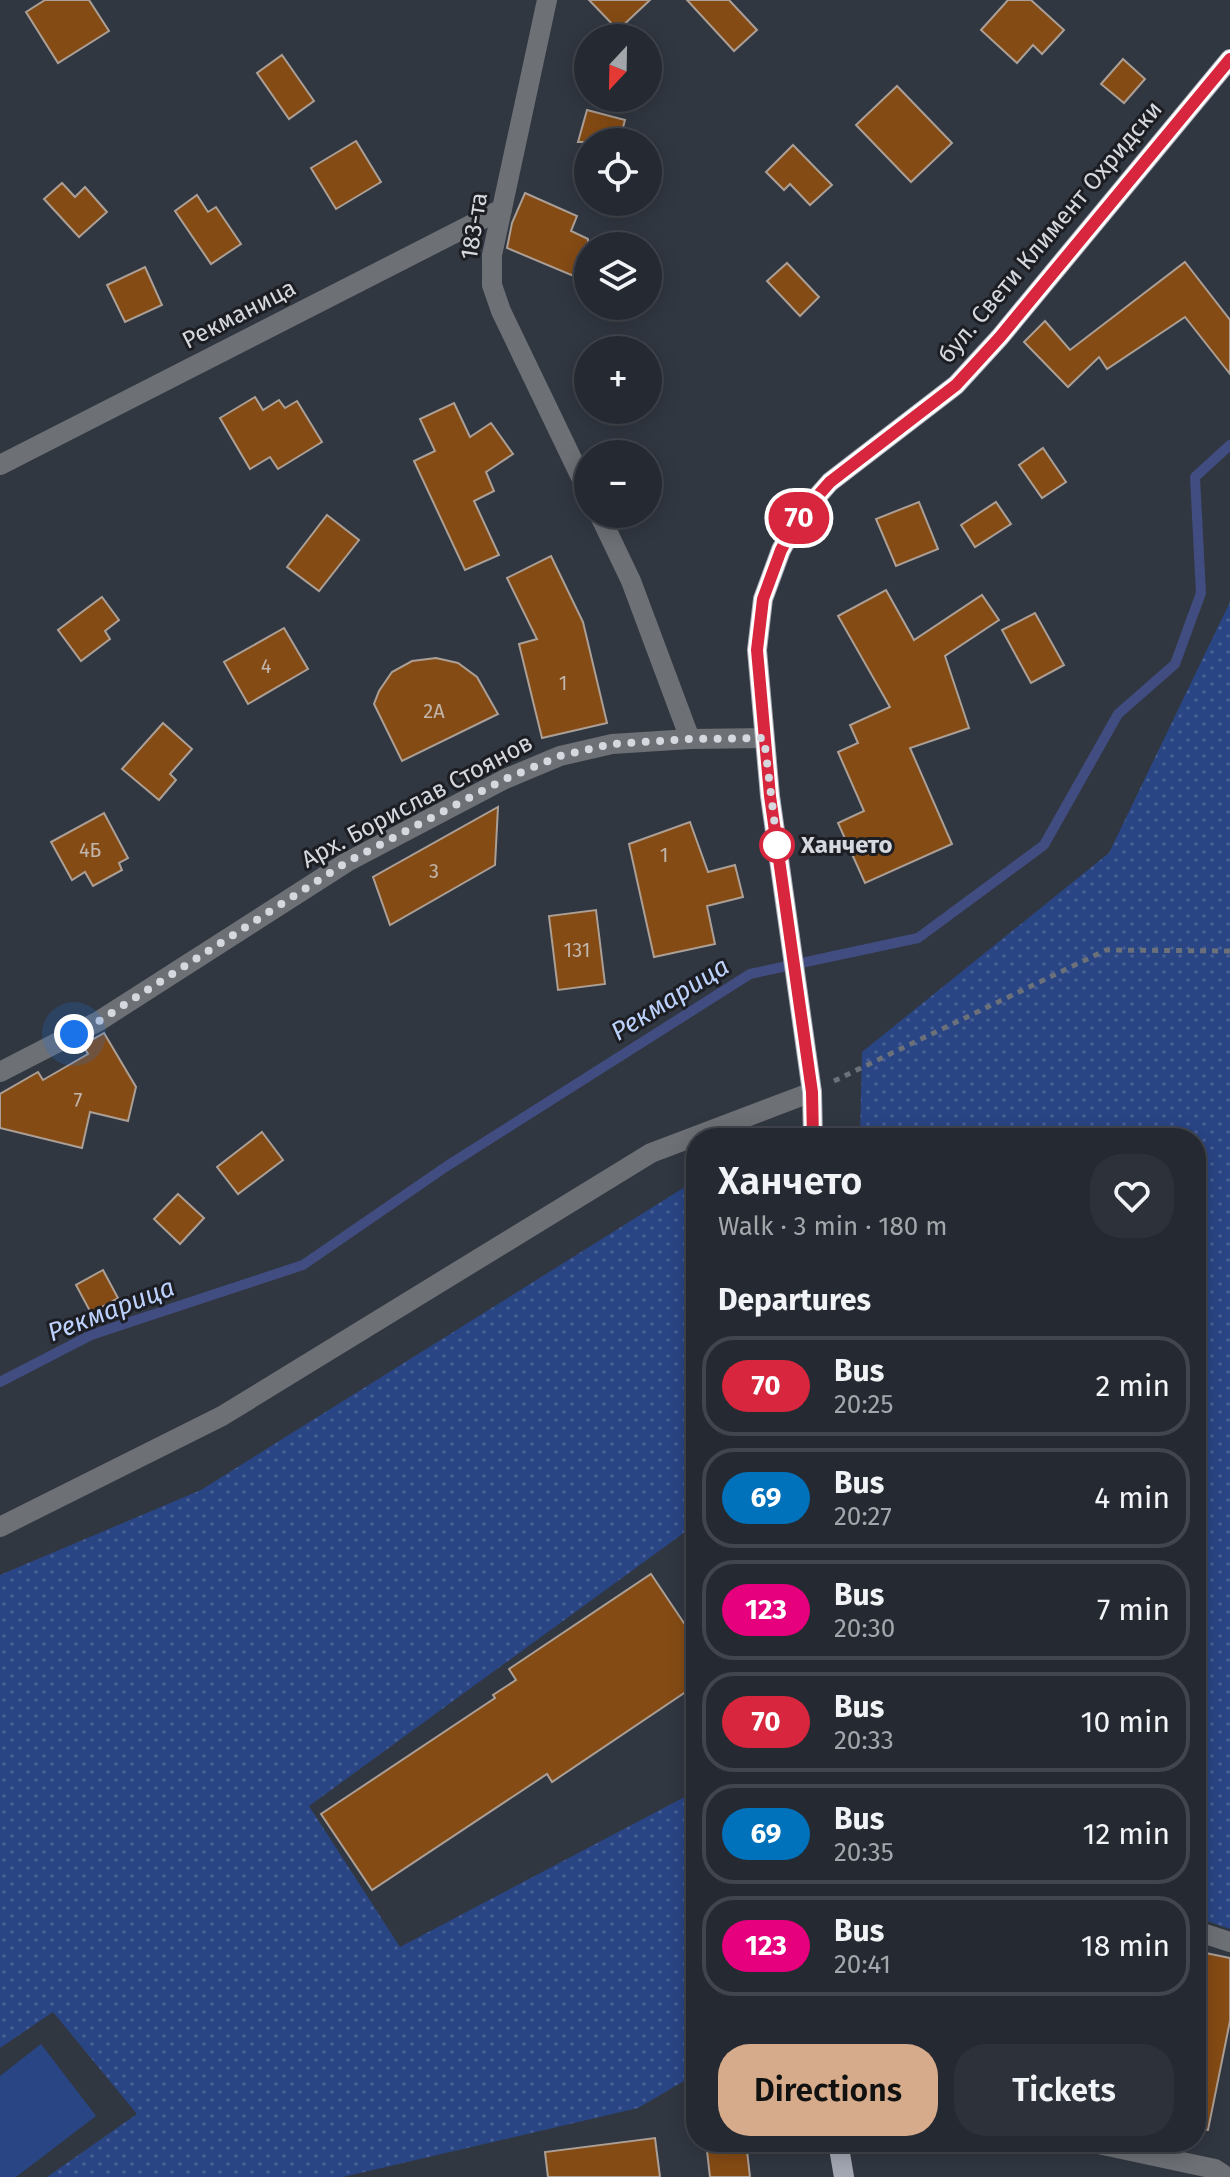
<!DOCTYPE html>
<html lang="en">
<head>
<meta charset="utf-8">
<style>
	:root { --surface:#252931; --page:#2d3139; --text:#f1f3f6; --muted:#a3a6ab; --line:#42454d; --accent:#d6ab8b }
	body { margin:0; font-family:"Fira Sans",sans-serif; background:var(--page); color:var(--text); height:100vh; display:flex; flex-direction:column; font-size:30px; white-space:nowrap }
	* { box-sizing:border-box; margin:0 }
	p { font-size:26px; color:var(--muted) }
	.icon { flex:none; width:44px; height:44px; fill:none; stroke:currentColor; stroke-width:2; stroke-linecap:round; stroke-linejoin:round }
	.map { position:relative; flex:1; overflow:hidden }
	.details { position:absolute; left:686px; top:1128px; width:520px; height:1024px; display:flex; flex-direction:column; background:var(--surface); border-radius:32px; box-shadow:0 4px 20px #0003,0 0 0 2px var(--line) }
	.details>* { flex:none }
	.badge { padding:0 16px; border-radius:26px; font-size:28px; line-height:52px }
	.needle { width:52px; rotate:202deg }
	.tools { position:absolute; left:574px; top:24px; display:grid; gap:16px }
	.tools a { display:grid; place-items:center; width:88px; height:88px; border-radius:50%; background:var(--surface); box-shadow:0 4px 20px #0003,0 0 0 2px var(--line); font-size:40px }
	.you { position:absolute; width:40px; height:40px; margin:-20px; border:6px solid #fff; border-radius:50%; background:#1a73e8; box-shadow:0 0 0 12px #1a73e833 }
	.map>.badge { position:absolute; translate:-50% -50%; box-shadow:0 0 0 4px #fff }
	h2 { padding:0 32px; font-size:30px; line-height:72px }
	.round { display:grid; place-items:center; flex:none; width:84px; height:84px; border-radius:32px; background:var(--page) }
	.overview { display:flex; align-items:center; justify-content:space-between; height:136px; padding:0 32px }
	h1 { font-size:38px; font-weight:600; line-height:60px }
	.primary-button { display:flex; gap:16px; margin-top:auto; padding:16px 32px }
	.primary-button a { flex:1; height:92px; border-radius:32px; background:var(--accent); color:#111; font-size:32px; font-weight:600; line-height:92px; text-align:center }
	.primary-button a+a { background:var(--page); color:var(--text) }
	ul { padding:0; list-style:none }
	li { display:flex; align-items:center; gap:24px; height:100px; margin:0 16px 12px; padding:0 16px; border:4px solid var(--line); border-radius:32px }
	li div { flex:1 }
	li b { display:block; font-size:30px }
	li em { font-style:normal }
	li .badge { min-width:88px; font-weight:700; text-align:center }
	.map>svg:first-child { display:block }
	.grass { fill:url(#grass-dots) }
	.pitch { fill:#294584 }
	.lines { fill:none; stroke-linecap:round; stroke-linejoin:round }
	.stream { stroke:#414d81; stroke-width:10 }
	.building { fill:#854b14; stroke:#ab9f96; stroke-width:2 }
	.path { stroke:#6b7079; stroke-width:5; stroke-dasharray:6 6; stroke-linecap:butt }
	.minor { stroke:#6d7075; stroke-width:20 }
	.major { stroke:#a3a8b3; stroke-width:20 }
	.line-casing { stroke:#fff; stroke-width:18 }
	.line { stroke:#d7263d; stroke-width:12 }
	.walk { stroke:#d5d8df; stroke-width:8; stroke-dasharray:0 14.4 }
	.stop-dot { fill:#fff; stroke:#d7263d; stroke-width:4 }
	.labels { text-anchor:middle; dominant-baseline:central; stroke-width:6; stroke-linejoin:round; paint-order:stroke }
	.number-label { font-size:20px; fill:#c1b5ac }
	.street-label { font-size:24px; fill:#d5d8df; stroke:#1c1e23 }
	.stop-label { font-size:24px; font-weight:bold; fill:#d5d8df; stroke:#1c1e23; text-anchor:start }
	.water-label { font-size:26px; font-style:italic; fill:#bcd1fb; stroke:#1c1e23 }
</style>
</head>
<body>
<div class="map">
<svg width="1230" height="2177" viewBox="0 0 1230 2177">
	<defs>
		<pattern id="grass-dots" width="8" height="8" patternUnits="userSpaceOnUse" patternTransform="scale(2)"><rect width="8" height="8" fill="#294584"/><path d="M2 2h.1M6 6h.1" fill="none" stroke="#475f95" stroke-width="1.8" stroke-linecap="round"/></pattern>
	</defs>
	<rect width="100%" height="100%" fill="#313741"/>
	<g class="grass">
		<path d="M1230 602V1929L1196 1917V1138H860L862 1052 1109 853Z"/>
		<path d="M696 1180V1524L309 1806 400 1947 696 1791V2074L638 2108 343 2177H47L137 2114 53 2012 0 2048V1575L201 1490Z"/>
	</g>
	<path class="pitch" d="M41 2044 96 2116 16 2177H0V2076Z"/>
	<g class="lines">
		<path class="stream" d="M0 1382 91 1335 303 1265 447 1166 750 974 918 938 1044 845 1118 714 1175 664 1201 593 1195 477 1230 445"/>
	</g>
	<g class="building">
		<path d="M45 0H89L109 31 58 63 26 12Z"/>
		<path d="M589 0H650L618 30Z"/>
		<path d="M687 0H729L757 30 734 51Z"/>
		<path d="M1008 0H1031L1064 30 1042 54 1033 45 1017 63 981 30Z"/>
		<path d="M282 55 314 101 289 119 257 73Z"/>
		<path d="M1123 59 1145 79 1124 103 1101 84Z"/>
		<path d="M897 86 952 143 911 182 856 125Z"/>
		<path d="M587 110 625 120 619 142H578Z"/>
		<path d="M356 141 381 182 336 209 311 168Z"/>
		<path d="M793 145 832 185 810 205 790 184 784 190 766 172Z"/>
		<path d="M62 183 75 197 85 187 107 212 79 237 44 199Z"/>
		<path d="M525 193 577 216 571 231 588 239V282L507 248 512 223Z"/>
		<path d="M197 195 208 212 216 207 241 244 211 264 175 211Z"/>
		<path d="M1185 262 1230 320V374L1185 317 1107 369 1099 357 1068 387 1024 342 1045 321 1070 350Z"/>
		<path d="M787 263 819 297 800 316 767 281Z"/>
		<path d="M145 267 162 305 125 322 107 285Z"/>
		<path d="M255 397 263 410 279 400 285 408 297 401 322 442 278 469 270 457 250 469 220 418Z"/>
		<path d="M454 403 470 437 491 423 513 454 486 472 494 491 474 501 499 555 465 570 414 461 435 451 420 419Z"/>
		<path d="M1043 448 1066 482 1042 498 1019 465Z"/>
		<path d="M919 502 938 549 896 566 876 519Z"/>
		<path d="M996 502 1011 524 975 547 961 525Z"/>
		<path d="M327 515 359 540 319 591 287 567Z"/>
		<path d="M551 556 583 622 607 723 542 738 519 644 537 639 507 578Z"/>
		<path d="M886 590 914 640 982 595 999 620 945 656 969 728 910 748 952 844 865 883 838 823 864 811 838 752 858 743 850 725 890 707 838 616Z"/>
		<path d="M102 597 119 620 105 631 110 639 81 661 58 630Z"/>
		<path d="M1035 613 1064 665 1031 683 1002 630Z"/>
		<path d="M284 628 308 669 248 704 224 662Z"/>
		<path d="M436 658 458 663 477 677 498 714 402 761 374 704 379 691 392 672 412 661Z"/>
		<path d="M163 723 192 749 170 774 176 780 159 800 122 769Z"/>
		<path d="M498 807 495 865 390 925 373 877Z"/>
		<path d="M104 813 128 858 119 863 122 870 93 886 85 872 72 880 51 842Z"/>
		<path d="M690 822 708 872 735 865 743 897 707 906 715 944 654 957 629 844Z"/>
		<path d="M596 910 605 984 558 990 549 916Z"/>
		<path d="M104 1033 136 1087 128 1121 90 1112 82 1148 0 1128V1094L38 1072 43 1080 88 1054 83 1045Z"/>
		<path d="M262 1132 283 1160 238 1194 217 1167Z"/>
		<path d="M178 1194 204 1218 180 1244 154 1219Z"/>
		<path d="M103 1270 118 1298 91 1313 76 1285Z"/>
		<path d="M651 1574 696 1641V1685L552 1782 547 1774 372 1890 321 1814 495 1698 493 1695 516 1680 509 1669Z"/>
		<path d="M1196 1951 1230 1958V2021L1208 2130 1196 2129Z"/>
		<path d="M655 2138 660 2177H548L545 2152Z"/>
		<path d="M706 2142H746L750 2177H710Z"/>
	</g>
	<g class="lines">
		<path class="path" d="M834 1081 1106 950 1230 951"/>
		<g class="minor">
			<path d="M547 0 492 255V285L501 311 588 492"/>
			<path d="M0 465 502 209"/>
			<path d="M599 514 631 581 690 739"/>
			<path d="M0 1072 99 1021 347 862 505 779 560 756 612 744 690 739 764 738"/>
			<path d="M0 1527 222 1416 651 1153 812 1092"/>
			<path d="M1196 1931 1230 1942"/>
			<path d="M1089 2142 1215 2169 1227 2177"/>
		</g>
		<g class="major">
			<path d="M813 1138 812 1092 770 796 757 650 763 599 781 550 800 516 830 482 956 385 1000 337 1230 59"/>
			<path d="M838 2142 844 2177"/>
		</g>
	</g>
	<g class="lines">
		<defs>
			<path id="line" d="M813 1138 812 1092 770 796 757 650 763 599 781 550 800 516 830 482 956 385 1000 337 1230 59"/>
		</defs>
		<use href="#line" class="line-casing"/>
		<use href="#line" class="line"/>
		<path class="walk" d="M74 1034 99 1021 347 862 505 779 560 756 612 744 690 739 764 738 778 851 777 845"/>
	</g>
	<circle class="stop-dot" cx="777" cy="845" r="16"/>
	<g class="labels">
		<g class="number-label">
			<text x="266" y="666">4</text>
			<text x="563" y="683">1</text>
			<text x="434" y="711">2А</text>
			<text x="90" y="850">4Б</text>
			<text x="664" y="855">1</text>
			<text x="434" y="871">3</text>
			<text x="577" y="950">131</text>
			<text x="78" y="1100">7</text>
		</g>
		<g class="street-label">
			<text transform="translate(474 226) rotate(-81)">183-та</text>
			<text transform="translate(1050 232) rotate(-50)">бул. Свети Климент Охридски</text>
			<text transform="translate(239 314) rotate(-27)">Рекманица</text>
			<text transform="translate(417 801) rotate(-28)">Арх. Борислав Стоянов</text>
		</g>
		<g class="stop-label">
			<text x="801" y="845">Ханчето</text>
		</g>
		<g class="water-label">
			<text transform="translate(670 999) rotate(-32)">Рекмарица</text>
			<text transform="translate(111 1310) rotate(-21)">Рекмарица</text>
		</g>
	</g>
</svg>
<div class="tools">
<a><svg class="needle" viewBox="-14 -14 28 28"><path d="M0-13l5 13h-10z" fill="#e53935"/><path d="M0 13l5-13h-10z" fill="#a3a6ab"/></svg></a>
<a><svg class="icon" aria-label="locate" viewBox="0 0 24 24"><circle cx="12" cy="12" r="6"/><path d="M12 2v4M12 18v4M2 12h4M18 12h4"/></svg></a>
<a><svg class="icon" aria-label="layers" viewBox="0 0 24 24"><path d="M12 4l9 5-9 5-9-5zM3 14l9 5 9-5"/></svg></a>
<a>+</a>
<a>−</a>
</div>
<div class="you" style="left:74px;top:1034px"></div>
<b class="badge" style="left:799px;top:518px;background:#d7263d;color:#fff">70</b>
<section class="details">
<div class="overview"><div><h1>Ханчето</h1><p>Walk · 3 min · 180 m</p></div><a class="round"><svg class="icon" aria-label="heart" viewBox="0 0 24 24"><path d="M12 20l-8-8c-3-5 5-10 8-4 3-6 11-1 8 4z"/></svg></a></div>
<h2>Departures</h2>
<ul>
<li><span class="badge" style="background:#d7263d;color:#fff">70</span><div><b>Bus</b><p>20:25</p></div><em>2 min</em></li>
<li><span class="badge" style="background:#0072bc;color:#fff">69</span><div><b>Bus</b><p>20:27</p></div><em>4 min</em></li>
<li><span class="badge" style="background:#e6007e;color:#fff">123</span><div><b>Bus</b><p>20:30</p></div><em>7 min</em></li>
<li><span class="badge" style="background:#d7263d;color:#fff">70</span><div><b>Bus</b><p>20:33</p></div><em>10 min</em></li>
<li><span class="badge" style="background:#0072bc;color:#fff">69</span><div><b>Bus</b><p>20:35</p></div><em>12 min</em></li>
<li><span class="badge" style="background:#e6007e;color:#fff">123</span><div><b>Bus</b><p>20:41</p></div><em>18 min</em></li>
</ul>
<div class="primary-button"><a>Directions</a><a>Tickets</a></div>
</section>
</div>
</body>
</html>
